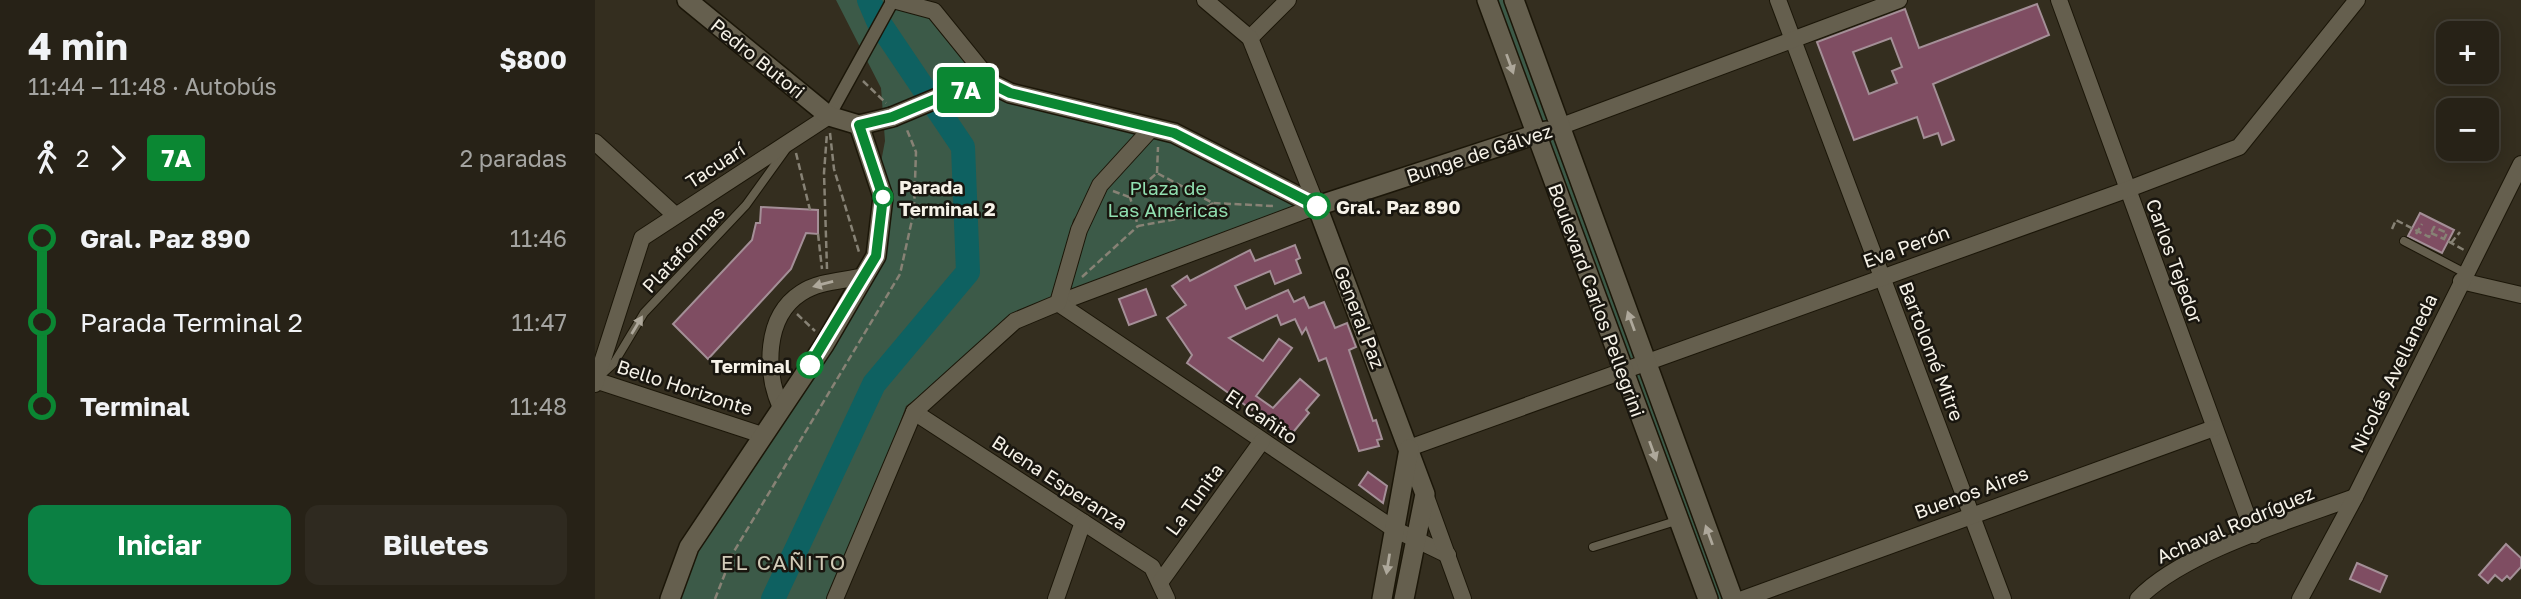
<!DOCTYPE html>
<html lang="es">
<head>
<meta charset="utf-8">
<style>
	:root { --surface:#272217; --page:#2f2a20; --text:#f1f3f6; --muted:#a4a4a1; --line:#433f36; --accent:#0b8043 }
	body { margin:0; font-family:"Golos Text",sans-serif; background:var(--page); color:var(--text); height:100vh; display:flex; flex-direction:column; font-size:26px; white-space:nowrap }
	* { box-sizing:border-box; margin:0 }
	p { font-size:23px; color:var(--muted) }
	.icon { flex:none; width:38px; height:38px; fill:none; stroke:currentColor; stroke-width:2; stroke-linecap:round; stroke-linejoin:round }
	.map { position:relative; flex:1; overflow:hidden }
	.panel { display:flex; flex-direction:column; background:var(--surface); width:595px }
	.panel>* { flex:none }
	.badge { padding:0 14px; border-radius:5px; font-size:24px; line-height:46px }
	.buttons { position:absolute; left:1841px; top:21px; display:grid; gap:14px }
	.buttons a { display:grid; place-items:center; width:63px; height:63px; border-radius:14px; background:var(--surface); box-shadow:0 4px 18px #0003,0 0 0 2px var(--line); font-size:35px }
	.map>.badge { position:absolute; translate:-50% -50%; box-shadow:0 0 0 4px #fff }
	.legs { display:flex; align-items:center; gap:10px; height:77px; padding:0 28px; font-size:23px }
	.legs p { margin-inline-start:auto }
	.overview { display:flex; align-items:center; justify-content:space-between; height:119px; padding:0 28px }
	h1 { font-size:38px; font-weight:700; line-height:52px }
	.button { display:flex; gap:14px; margin-top:auto; padding:14px 28px }
	.button a { flex:1; height:80px; border-radius:14px; background:var(--accent); color:#fff; font-size:28px; font-weight:700; line-height:80px; text-align:center }
	.button a+a { background:var(--page); color:var(--text) }
	ul { padding:0 28px; list-style:none }
	li { display:flex; align-items:center; gap:24px; height:84px; font-size:26px }
	li i { display:grid; place-items:center; width:10px; height:100%; margin:0 9px; background:currentColor }
	li i::after { content:''; width:18px; height:18px; margin:-9px; border:5px solid; border-radius:50%; background:var(--surface) }
	li p { margin-inline-start:auto }
	li:first-child i { background:linear-gradient(#0000 50%,currentColor 0) }
	li:last-child i { background:linear-gradient(currentColor 50%,#0000 0) }
	main { display:flex; flex:1; min-height:0 }
	.map>svg:first-child { display:block }
	.green { fill:#3c5a48 }
	.lines { fill:none; stroke-linecap:round; stroke-linejoin:round }
	.river { stroke:#0e6161; stroke-width:24 }
	.building { fill:#7f4d62; stroke:#a48f97; stroke-width:2; fill-rule:evenodd }
	.service-casing { stroke:#1b1608; stroke-width:10 }
	.pedestrian-casing { stroke:#1b1608; stroke-width:15 }
	.minor-casing { stroke:#1b1608; stroke-width:18 }
	.tertiary-casing { stroke:#1b1608; stroke-width:22 }
	.path { stroke:#878275; stroke-width:2.5; stroke-dasharray:7 3.5; stroke-linecap:butt }
	.service { stroke:#655f4e; stroke-width:8 }
	.pedestrian { stroke:#655f4e; stroke-width:12 }
	.minor { stroke:#655f4e; stroke-width:16 }
	.tertiary { stroke:#655f4e; stroke-width:19 }
	.tertiary-bridge-casing { stroke:#1b1608; stroke-width:22; stroke-linecap:butt }
	.tertiary-bridge { stroke:#655f4e; stroke-width:19 }
	.oneway { fill:#aea89b }
	.line-1-casing { stroke:#fff; stroke-width:16 }
	.line-1 { stroke:#0b8733; stroke-width:10 }
	.stop-1-dot { fill:#fff; stroke:#0b8733; stroke-width:3.5 }
	.labels { text-anchor:middle; dominant-baseline:central; stroke-width:5; stroke-linejoin:round; paint-order:stroke }
	.street-label { font-size:19px; fill:#f6f2e8; stroke:#19160f }
	.stop-label { font-size:19px; font-weight:bold; fill:#f6f2e8; stroke:#19160f; text-anchor:start }
	.park-label { font-size:19px; fill:#91dfb0; stroke:#19160f }
	.neighbourhood-label { font-size:21px; letter-spacing:2px; fill:#d2cbb8; stroke:#19160f }
</style>
</head>
<body>
<main>
<section class="panel">
<div class="overview"><div><h1>4 min</h1><p>11:44 – 11:48 · Autobús</p></div><b>$800</b></div>
<div class="legs"><svg class="icon" aria-label="walk" viewBox="0 0 24 24"><circle cx="13" cy="4" r="2"/><path d="M13 8l-2 6 4 7M11 14l-3 7M7 12l3-4h3l4 4"/></svg>2<svg class="icon" aria-label="forward" viewBox="0 0 24 24"><path d="M9 5l7 7-7 7"/></svg><b class="badge" style="background:#0b8733;color:#fff">7A</b><p>2 paradas</p></div>
<ul>
<li><i style="color:#0b8733"></i><b>Gral. Paz 890</b><p>11:46</p></li>
<li><i style="color:#0b8733"></i><span>Parada Terminal 2</span><p>11:47</p></li>
<li><i style="color:#0b8733"></i><b>Terminal</b><p>11:48</p></li>
</ul>
<div class="button"><a>Iniciar</a><a>Billetes</a></div>
</section>
<div class="map">
<svg width="1926" height="599" viewBox="0 0 1926 599">
	<rect width="100%" height="100%" fill="#342e1f"/>
	<g class="green">
		<path d="M241 0H298L337 12 401 95 557 128 722 206 463 303 504 186 478 220 460 298 311 406 240 599H75L79 586 286 249V162L290 141 286 88Z"/>
		<path d="M892 0H917L1138 599H1112Z"/>
	</g>
	<g class="lines">
		<path class="river" d="M178 599 279 384 373 272 368 147 283 21 274 0"/>
	</g>
	<g class="building">
		<path d="M1442 4 1454 35 1338 84 1359 140 1347 145 1343 133 1329 138 1322 117 1259 140 1222 42 1310 9 1324 48ZM1296 38 1307 67 1297 71 1302 83 1274 94 1258 52Z"/>
		<path d="M166 207 223 210V234L211 233 196 269 113 359 78 324 157 240 161 223H165Z"/>
		<path d="M1825 213 1859 230 1847 253 1813 236Z"/>
		<path d="M700 245 705 258 701 260 706 273 680 284 675 271 640 286 651 309 693 290 699 302 709 297 714 308 729 302 740 328 752 323 761 347 754 350 778 421 781 420 787 439 782 440 784 446 764 451 731 358 724 361 711 328 707 334 700 319 686 325 682 315 634 338 668 361 684 339 697 348 661 396 678 408 705 379 724 395 711 410 714 413 695 436 659 406 657 410 592 363 597 355 572 318 591 305 577 286 592 276 595 281 655 250 660 261Z"/>
		<path d="M551 289 561 315 534 325 524 299Z"/>
		<path d="M773 472 792 486 788 503 764 485Z"/>
		<path d="M1911 544 1926 558V567L1915 579 1912 576 1907 581 1900 575 1893 583 1884 575Z"/>
		<path d="M1762 563 1792 576 1785 592 1755 579Z"/>
	</g>
	<g class="lines">
		<defs>
			<g id="service">
				<path d="M1809 241 1870 273"/>
				<path d="M6 375 19 363 49 313 151 205 192 148"/>
				<path d="M998 547 1084 520"/>
			</g>
			<path id="pedestrian" d="M234 116 298 0"/>
			<g id="minor">
				<path d="M298 0 339 11 399 85"/>
				<path d="M1183 0 1408 599"/>
				<path d="M1464 0 1659 535"/>
				<path d="M655 38 693 0"/>
				<path d="M964 127 1304 0"/>
				<path d="M0 142 80 215"/>
				<path d="M1866 281 1926 295"/>
				<path d="M463 303 722 206 655 38 610 0"/>
				<path d="M463 303 799 529 853 555"/>
				<path d="M0 380 167 435"/>
				<path d="M0 384 47 238 234 116"/>
				<path d="M186 408C170 372 169 317 206 293 224 281 248 281 269 276"/>
				<path d="M319 412 557 567 572 599"/>
				<path d="M814 448 1531 190 1644 147 1762 0"/>
				<path d="M830 494 868 599"/>
				<path d="M566 581 667 441"/>
				<path d="M240 599 319 412 420 321 463 303 484 230 505 185 557 128"/>
				<path d="M461 599 488 522"/>
				<path d="M1148 599 1619 428"/>
				<path d="M1543 599C1587 552 1697 520 1760 497"/>
				<path d="M1705 599 1760 497 1926 164"/>
			</g>
			<g id="tertiary">
				<path d="M92 0 234 116 264 125"/>
				<path d="M892 0 1113 599"/>
				<path d="M919 0 1138 599"/>
				<path d="M357 92 399 85 415 93 579 133 722 206"/>
				<path d="M264 125 297 117"/>
				<path d="M722 206 830 494 809 599"/>
				<path d="M722 206 951 131"/>
				<path d="M75 599 94 547 229 345 281 256 288 197 264 125"/>
				<path d="M787 599 814 449"/>
			</g>
		</defs>
		<use href="#service" class="service-casing"/>
		<use href="#pedestrian" class="pedestrian-casing"/>
		<use href="#minor" class="minor-casing"/>
		<use href="#tertiary" class="tertiary-casing"/>
		<g class="path">
			<path d="M268 81 291 103"/>
			<path d="M235 133 239 169 264 252"/>
			<path d="M201 153 215 210"/>
			<path d="M562 173 563 147"/>
			<path d="M518 191 534 197"/>
			<path d="M618 203 598 216 543 226 535 197 562 173 618 203 678 206"/>
			<path d="M1797 229 1801 220 1834 237 1839 227 1852 233 1849 239 1869 250"/>
			<path d="M1836 233 1849 239"/>
			<path d="M223 234 227 269"/>
			<path d="M1821 234 1827 224"/>
			<path d="M1856 243 1865 232"/>
			<path d="M232 269 229 173 232 133"/>
			<path d="M487 277 543 226"/>
			<path d="M202 314 220 331"/>
			<path d="M120 599 138 553 305 274 319 211 321 152 312 130"/>
		</g>
		<use href="#service" class="service"/>
		<use href="#pedestrian" class="pedestrian"/>
		<use href="#minor" class="minor"/>
		<use href="#tertiary" class="tertiary"/>
		<defs>
			<path id="tertiary-bridge" d="M297 117 357 92"/>
		</defs>
		<use href="#tertiary-bridge" class="tertiary-bridge-casing"/>
		<use href="#tertiary-bridge" class="tertiary-bridge"/>
	</g>
	<defs><path id="oneway-solid" d="M-6-.8H1V-3.2L6.5 0L1 3.2V.8H-6Z" transform="scale(1.75)"/></defs>
	<g class="oneway">
		<use href="#oneway-solid" transform="translate(915 64) rotate(70)"/>
		<use href="#oneway-solid" transform="translate(228 284) rotate(165)"/>
		<use href="#oneway-solid" transform="translate(1036 321) rotate(-110)"/>
		<use href="#oneway-solid" transform="translate(42 325) rotate(-59)"/>
		<use href="#oneway-solid" transform="translate(1058 451) rotate(70)"/>
		<use href="#oneway-solid" transform="translate(1114 535) rotate(-110)"/>
		<use href="#oneway-solid" transform="translate(793 564) rotate(99)"/>
	</g>
	<g class="lines">
		<defs>
			<path id="line-1" d="M215 365 281 256 288 197 264 125 297 117 357 92 399 85 415 93 579 133 722 206"/>
		</defs>
		<use href="#line-1" class="line-1-casing"/>
		<use href="#line-1" class="line-1"/>
	</g>
	<g class="stop-1-dot">
		<circle cx="288" cy="197" r="9"/>
		<circle cx="722" cy="206" r="12"/>
		<circle cx="215" cy="365" r="12"/>
	</g>
	<g class="labels">
		<g class="street-label">
			<text transform="translate(163 58) rotate(39)">Pedro Butori</text>
			<text transform="translate(884 153) rotate(-18)">Bunge de Gálvez</text>
			<text transform="translate(120 165) rotate(-33)">Tacuarí</text>
			<text transform="translate(1311 246) rotate(-20)">Eva Perón</text>
			<text transform="translate(88 249) rotate(-47)">Plataformas</text>
			<text transform="translate(1580 261) rotate(70)">Carlos Tejedor</text>
			<text transform="translate(1002 300) rotate(70)">Boulevard Carlos Pellegrini</text>
			<text transform="translate(765 317) rotate(69)">General Paz</text>
			<text transform="translate(1337 351) rotate(69)">Bartolomé Mitre</text>
			<text transform="translate(1798 373) rotate(-64)">Nicolás Avellaneda</text>
			<text transform="translate(90 387) rotate(18)">Bello Horizonte</text>
			<text transform="translate(667 416) rotate(34)">El Cañito</text>
			<text transform="translate(465 482) rotate(33)">Buena Esperanza</text>
			<text transform="translate(1376 492) rotate(-20)">Buenos Aires</text>
			<text transform="translate(599 499) rotate(-54)">La Tunita</text>
			<text transform="translate(1640 524) rotate(-23)">Achaval Rodríguez</text>
		</g>
		<g class="stop-label">
			<text x="304" y="186">Parada<tspan x="304" dy="22">Terminal 2</tspan></text>
			<text x="741" y="206">Gral. Paz 890</text>
			<text x="196" y="365" text-anchor="end">Terminal</text>
		</g>
		<g class="park-label">
			<text x="573" y="187">Plaza de<tspan x="573" dy="22">Las Américas</tspan></text>
		</g>
		<g class="neighbourhood-label">
			<text x="189" y="562">EL CAÑITO</text>
		</g>
	</g>
</svg>
<div class="buttons">
<a>+</a>
<a>−</a>
</div>
<b class="badge" style="left:371px;top:90px;background:#0b8733;color:#fff">7A</b>
</div>
</main>
</body>
</html>
